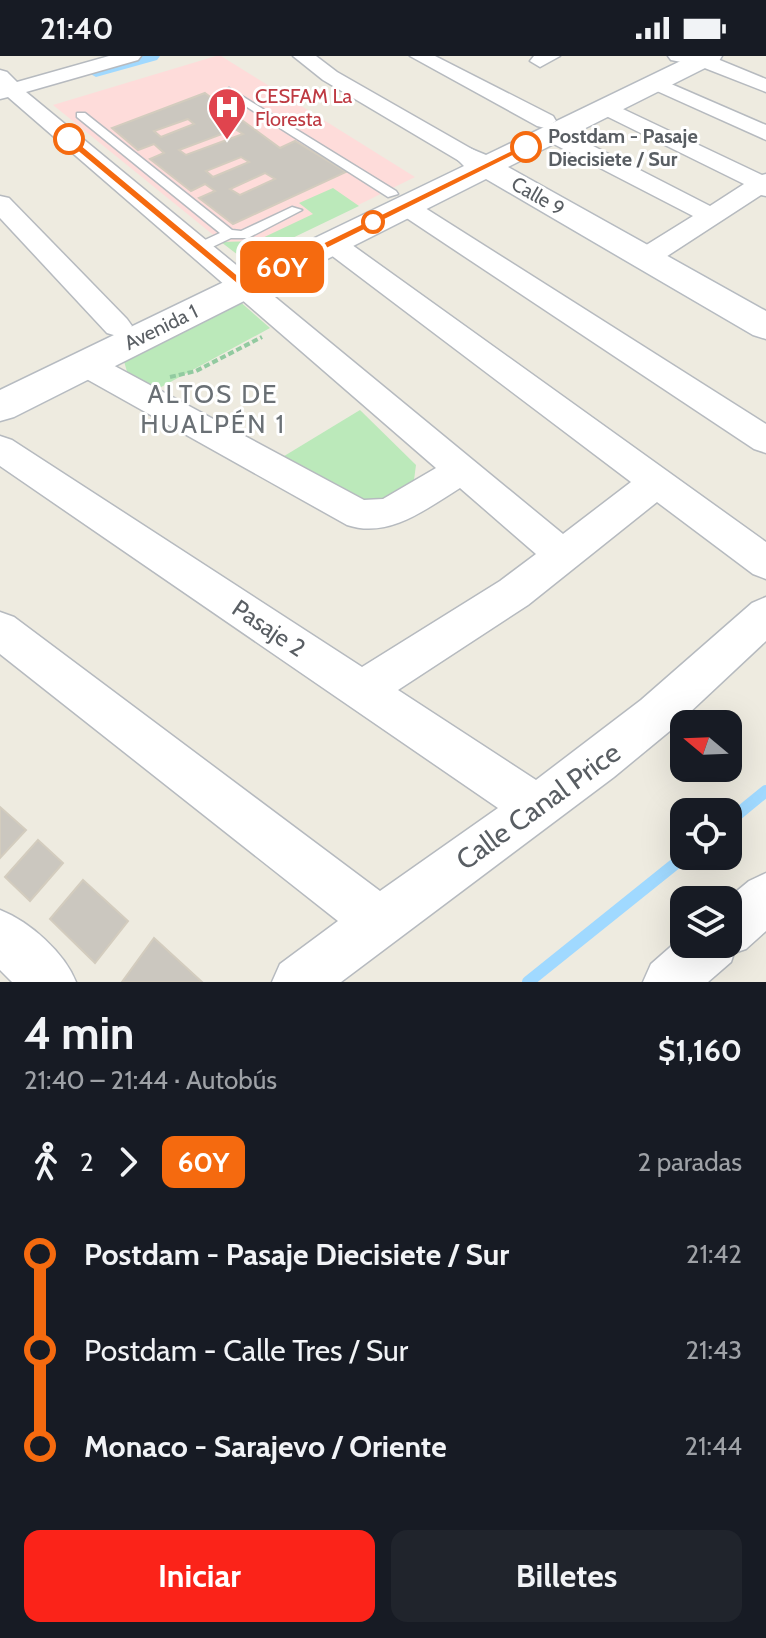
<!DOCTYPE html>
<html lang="es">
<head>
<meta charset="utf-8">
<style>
	:root { --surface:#171b24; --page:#20242c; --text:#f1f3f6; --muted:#9ea1a6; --accent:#fb2319 }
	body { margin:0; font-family:Cabin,sans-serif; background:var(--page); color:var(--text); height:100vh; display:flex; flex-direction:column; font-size:30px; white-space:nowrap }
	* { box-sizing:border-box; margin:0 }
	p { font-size:26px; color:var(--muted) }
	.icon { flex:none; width:44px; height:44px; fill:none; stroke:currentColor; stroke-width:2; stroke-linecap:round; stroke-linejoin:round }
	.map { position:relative; height:926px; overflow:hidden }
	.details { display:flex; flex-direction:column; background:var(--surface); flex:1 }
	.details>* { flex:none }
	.badge { padding:0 16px; border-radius:12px; font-size:28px; line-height:52px }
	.needle { width:52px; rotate:289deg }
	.fabs { position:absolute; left:670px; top:654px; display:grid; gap:16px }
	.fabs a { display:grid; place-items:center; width:72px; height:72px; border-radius:16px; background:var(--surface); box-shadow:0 8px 32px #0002; font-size:40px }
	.map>.badge { position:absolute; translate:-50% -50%; box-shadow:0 0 0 4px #fff }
	.legs { display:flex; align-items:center; gap:12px; height:88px; padding:0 24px; font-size:26px }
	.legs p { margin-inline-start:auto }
	.headline { display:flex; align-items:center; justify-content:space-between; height:136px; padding:0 24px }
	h1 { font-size:44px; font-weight:700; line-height:60px }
	.primary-button { display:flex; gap:16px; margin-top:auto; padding:16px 24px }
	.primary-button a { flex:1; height:92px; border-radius:16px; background:var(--accent); color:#fff; font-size:32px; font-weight:700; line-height:92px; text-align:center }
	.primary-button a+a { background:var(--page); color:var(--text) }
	ul { padding:0 24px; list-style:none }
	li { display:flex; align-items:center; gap:28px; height:96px; font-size:30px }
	li i { display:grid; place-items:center; width:12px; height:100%; margin:0 10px; background:currentColor }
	li i::after { content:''; width:20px; height:20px; margin:-10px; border:6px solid; border-radius:50%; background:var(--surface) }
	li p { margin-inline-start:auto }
	li:first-child i { background:linear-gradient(#0000 50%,currentColor 0) }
	li:last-child i { background:linear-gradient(currentColor 50%,#0000 0) }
	.status { display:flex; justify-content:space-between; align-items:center; height:56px; padding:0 40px; background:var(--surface); direction:ltr }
	.status svg { height:22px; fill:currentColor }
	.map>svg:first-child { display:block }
	.medical { fill:#fedcda }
	.green { fill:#bbe9ba }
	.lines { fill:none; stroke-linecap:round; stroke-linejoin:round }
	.stream { stroke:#a0d9ff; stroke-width:12 }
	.canal { fill:#a0d9ff; fill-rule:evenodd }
	.building { fill:#cbc7bf; stroke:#d3ccbe; stroke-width:2; fill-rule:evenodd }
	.lane-casing { stroke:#b6babf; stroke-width:3 }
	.street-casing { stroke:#b6babf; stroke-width:3 }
	.secondary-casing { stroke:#b6bbc1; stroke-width:3 }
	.path { stroke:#92caa0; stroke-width:4; stroke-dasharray:6 3; stroke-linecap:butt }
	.lane { fill:#fff; fill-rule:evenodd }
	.street { fill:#fff; fill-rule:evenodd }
	.secondary { fill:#fff; fill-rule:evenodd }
	.line-1 { fill:#f56a0f; stroke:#fff; stroke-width:2 }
	.stop-1-dot { fill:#fff; stroke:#f56a0f; stroke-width:4 }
	.labels { text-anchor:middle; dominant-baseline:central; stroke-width:6; stroke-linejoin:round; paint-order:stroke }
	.far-health-label { font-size:20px; fill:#be3a42; stroke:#fff; text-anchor:start }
	.far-stop-label { font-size:20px; font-weight:bold; fill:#595e63; stroke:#fff; text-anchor:start }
	.far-street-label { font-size:20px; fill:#595e63; stroke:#fff }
	.street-label { font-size:24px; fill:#595e63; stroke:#fff }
	.neighbourhood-label { font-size:26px; letter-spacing:2px; fill:#6a7075; stroke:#fff }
	.near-street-label { font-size:28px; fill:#595e63; stroke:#fff }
</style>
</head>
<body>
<div class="status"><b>21:40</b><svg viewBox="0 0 49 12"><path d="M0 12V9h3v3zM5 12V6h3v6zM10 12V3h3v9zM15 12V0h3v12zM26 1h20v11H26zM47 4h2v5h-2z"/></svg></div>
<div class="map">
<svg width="766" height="926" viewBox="0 0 766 926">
	<rect width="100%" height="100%" fill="#eeebe0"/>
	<path class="medical" d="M216 0H221L415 121 255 200 238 199 53 49Z"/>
	<g class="green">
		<path d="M333 132 359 150 255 200 238 199 221 186 256 185 313 158 299 147Z"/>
		<path d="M237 243 270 272 152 336 128 319 123 302Z"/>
		<path d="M360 354 416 409 414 424 397 439 373 449 276 405Z"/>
	</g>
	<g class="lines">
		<g class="stream">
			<path d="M728 766 766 735"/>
			<path d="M528 926 685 800"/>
		</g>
		<path class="canal" d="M132 0H160L157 4 96 21 87 16 90 12Z"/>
	</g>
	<g class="building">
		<path d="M205 37 280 92 295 85 346 116 233 168 199 142 215 135 205 128 191 135 150 103 164 97 154 88 138 94 112 72ZM188 63 194 68 161 81 154 75ZM235 73 243 78 186 99 179 94ZM241 101 249 106 213 121 206 115ZM265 117 275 123 240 139 230 133Z"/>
		<path d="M0 751 26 774 0 802Z"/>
		<path d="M38 784 63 807 30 845 5 821Z"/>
		<path d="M83 824 128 865 95 907 50 863Z"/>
		<path d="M154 882 202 926H122Z"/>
	</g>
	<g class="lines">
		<defs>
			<g id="lane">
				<path d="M229 32 396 135 398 138 388 141 225 37 224 35Z"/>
				<path d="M77 57H85L232 174 241 175 292 151 302 154 248 182H231L204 195H194V189L220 177 77 61Z"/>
			</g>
			<g id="street">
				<path d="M109 0H141L138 4 26 36 563 478 631 426 323 193 319 187 323 181H341L766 486V523L753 518 657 446 528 549 398 634 536 724 641 644 752 547 766 541V585L671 674 614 721 341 926H272L280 908 338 865 0 598V556L14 561 380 835 498 752 0 410V380L12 384 362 611 500 525 536 498 460 432C426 453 389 483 347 469L74 316 70 308 74 300 85 297 96 300 364 444 383 443 436 412 8 41 0 43V14L7 16 17 26Z"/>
				<path d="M293 0H316L337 16 477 96 481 101 477 106H461L323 24Z"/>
				<path d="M410 0H435L553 60 556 65 545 72 537 70Z"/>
				<path d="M560 0 540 11 530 5 534 0Z"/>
				<path d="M668 0H710L766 23V36L697 9 671 4Z"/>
				<path d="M655 21 766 69V84L648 31 645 27Z"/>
				<path d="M606 45 762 119 766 118V140L761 139 655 208 645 210 635 208 632 202 635 196 693 160 544 83 541 78 544 73H560L710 150 744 128 598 56 595 51 598 46Z"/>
				<path d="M0 140 9 142 127 263 132 270 127 277 117 280 107 277 0 162Z"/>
				<path d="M405 142 414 145 766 368V397L754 393 396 155 392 150 396 145Z"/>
				<path d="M766 817V875L746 893 734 897 731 906 708 926H643L651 908 684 879V888H728L726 844 749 825Z"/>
				<path d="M0 854C30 866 64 896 76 926H12L0 914Z"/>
			</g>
			<path id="secondary" d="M691 0H722L719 5 508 111 766 255V283L753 279 486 123 14 361 0 365V334L464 110 455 101 459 95 469 92 486 99Z"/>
		</defs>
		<use href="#lane" class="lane-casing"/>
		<use href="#street" class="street-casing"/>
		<use href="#secondary" class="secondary-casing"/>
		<path class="path" d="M170 321 196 315 262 281"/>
		<use href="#lane" class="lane"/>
		<use href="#street" class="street"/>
		<use href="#secondary" class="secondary"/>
	</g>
	<path class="line-1" d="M65 81H72L245 225 522 89 531 91 244 234 65 85Z"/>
	<defs>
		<symbol id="hospital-pin" viewBox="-11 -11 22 30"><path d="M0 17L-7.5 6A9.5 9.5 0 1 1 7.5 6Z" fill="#e0444e" stroke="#fff"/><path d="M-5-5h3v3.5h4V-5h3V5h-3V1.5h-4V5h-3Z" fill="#fff"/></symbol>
	</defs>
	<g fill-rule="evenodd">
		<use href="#hospital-pin" x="205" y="29" width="44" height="60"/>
	</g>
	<g class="stop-1-dot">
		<circle cx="69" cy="83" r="14"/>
		<circle cx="526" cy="91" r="14"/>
		<circle cx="373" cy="166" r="10"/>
	</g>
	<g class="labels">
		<g class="far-health-label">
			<text x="255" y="40">CESFAM La<tspan x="255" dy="23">Floresta</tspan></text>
		</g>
		<g class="far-stop-label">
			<text x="548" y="80">Postdam - Pasaje<tspan x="548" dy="23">Diecisiete / Sur</tspan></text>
		</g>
		<g class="far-street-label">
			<text transform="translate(538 140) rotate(30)">Calle 9</text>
			<text transform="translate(161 271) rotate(-26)">Avenida 1</text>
		</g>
		<g class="street-label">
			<text transform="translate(269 572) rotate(34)">Pasaje 2</text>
		</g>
		<g class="neighbourhood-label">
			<text x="213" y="338">ALTOS DE<tspan x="213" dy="30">HUALPÉN 1</tspan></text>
		</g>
		<g class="near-street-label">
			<text transform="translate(538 750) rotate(-36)">Calle Canal Price</text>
		</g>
	</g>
</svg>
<div class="fabs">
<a><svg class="needle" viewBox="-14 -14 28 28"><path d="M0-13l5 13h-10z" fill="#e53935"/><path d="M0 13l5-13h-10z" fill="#9ea1a6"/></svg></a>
<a><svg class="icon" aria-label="locate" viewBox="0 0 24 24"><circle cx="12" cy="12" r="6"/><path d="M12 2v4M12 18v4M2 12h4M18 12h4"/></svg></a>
<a><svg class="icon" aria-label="layers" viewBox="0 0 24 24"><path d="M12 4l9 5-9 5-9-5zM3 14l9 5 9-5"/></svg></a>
</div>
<b class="badge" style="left:282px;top:211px;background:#f56a0f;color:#fff">60Y</b>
</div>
<section class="details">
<div class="headline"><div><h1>4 min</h1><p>21:40 – 21:44 · Autobús</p></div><b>$1,160</b></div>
<div class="legs"><svg class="icon" aria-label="walk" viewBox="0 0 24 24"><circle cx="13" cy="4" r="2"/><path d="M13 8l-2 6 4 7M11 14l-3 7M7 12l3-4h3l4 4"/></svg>2<svg class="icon" aria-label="forward" viewBox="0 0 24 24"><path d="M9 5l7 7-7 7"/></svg><b class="badge" style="background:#f56a0f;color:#fff">60Y</b><p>2 paradas</p></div>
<ul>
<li><i style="color:#f56a0f"></i><b>Postdam - Pasaje Diecisiete / Sur</b><p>21:42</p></li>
<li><i style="color:#f56a0f"></i><span>Postdam - Calle Tres / Sur</span><p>21:43</p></li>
<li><i style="color:#f56a0f"></i><b>Monaco - Sarajevo / Oriente</b><p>21:44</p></li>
</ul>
<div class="primary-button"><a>Iniciar</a><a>Billetes</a></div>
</section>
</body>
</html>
